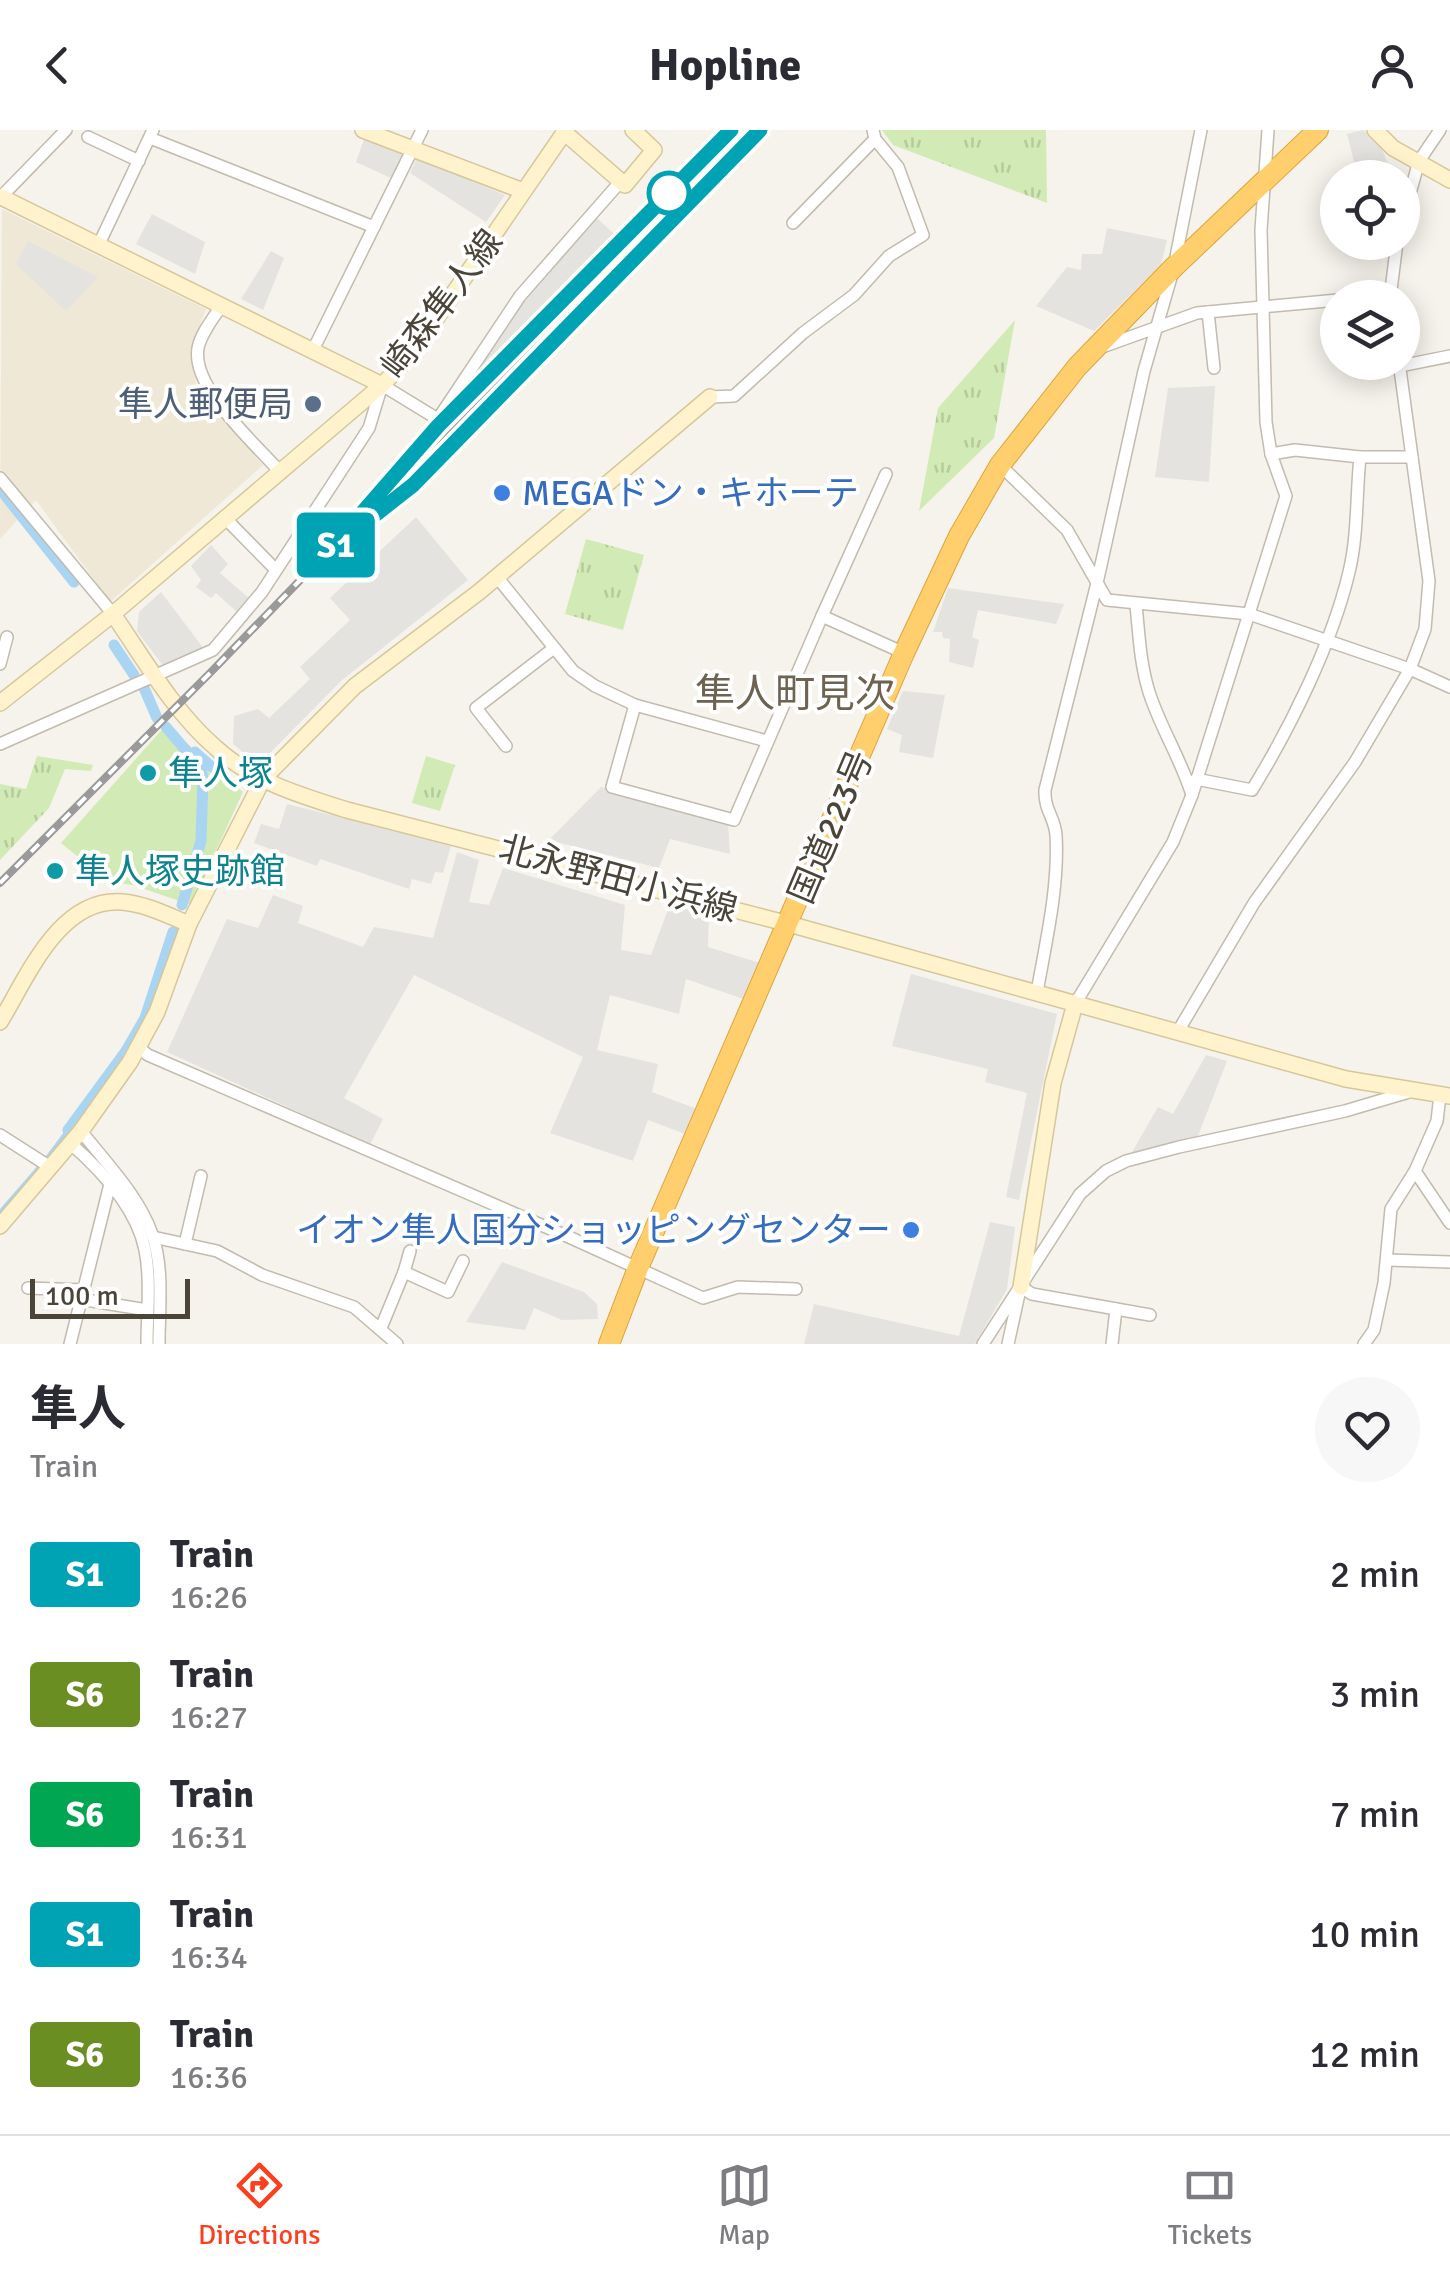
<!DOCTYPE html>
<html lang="en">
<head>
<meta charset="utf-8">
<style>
	:root { --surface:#fff; --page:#f7f7f7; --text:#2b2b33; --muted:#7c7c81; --line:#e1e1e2; --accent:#fc3f1d }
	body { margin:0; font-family:Signika,"Noto Sans JP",sans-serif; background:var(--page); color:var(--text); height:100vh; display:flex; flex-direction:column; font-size:38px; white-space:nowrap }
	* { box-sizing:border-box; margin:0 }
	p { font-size:32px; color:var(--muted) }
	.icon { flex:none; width:55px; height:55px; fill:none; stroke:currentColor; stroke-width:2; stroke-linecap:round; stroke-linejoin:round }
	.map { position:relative; height:1214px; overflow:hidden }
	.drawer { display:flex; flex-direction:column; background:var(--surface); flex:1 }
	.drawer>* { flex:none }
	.badge { padding:0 20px; border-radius:8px; font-size:35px; line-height:65px }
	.fabs { position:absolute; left:1320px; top:30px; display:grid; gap:20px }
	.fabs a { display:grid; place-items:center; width:100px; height:100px; border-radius:50%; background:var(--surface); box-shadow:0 5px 25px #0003; font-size:50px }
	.scale { position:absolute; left:30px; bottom:25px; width:160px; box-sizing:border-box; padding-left:10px; border:5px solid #4b4439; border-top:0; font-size:28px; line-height:35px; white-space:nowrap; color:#4b4439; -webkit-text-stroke:8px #fff; paint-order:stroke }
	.map>.badge { position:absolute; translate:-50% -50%; box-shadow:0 0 0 5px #fff }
	.round { display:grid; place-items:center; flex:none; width:105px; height:105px; border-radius:52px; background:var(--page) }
	.head { display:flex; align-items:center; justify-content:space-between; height:170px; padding:0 30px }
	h1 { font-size:48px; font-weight:700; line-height:75px }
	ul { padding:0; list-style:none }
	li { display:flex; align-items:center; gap:30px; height:120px; padding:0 30px }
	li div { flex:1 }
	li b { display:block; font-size:38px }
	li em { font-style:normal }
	li .badge { min-width:110px; font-weight:700; text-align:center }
	header { display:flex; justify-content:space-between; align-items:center; height:130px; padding:0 30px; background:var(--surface); font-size:45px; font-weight:700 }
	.tab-bar { display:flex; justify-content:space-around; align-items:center; height:140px; border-top:2px solid var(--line); background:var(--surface); font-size:28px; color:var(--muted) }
	.tab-bar a { display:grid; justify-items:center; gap:5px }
	.tab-bar .current { color:var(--accent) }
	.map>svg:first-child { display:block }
	.education { fill:#efe8d6 }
	.grass { fill:url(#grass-tufts) }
	.park { fill:#d2eab5 }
	.parking { fill:#e5e3e0 }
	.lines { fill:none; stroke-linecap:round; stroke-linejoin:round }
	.stream { stroke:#a9d4f2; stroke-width:4 }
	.canal { stroke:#a9d4f2; stroke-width:11 }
	.street-casing { stroke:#c2bbae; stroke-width:14 }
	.secondary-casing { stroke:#d6c79b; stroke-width:18 }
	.highway-casing { stroke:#e0a43c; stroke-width:22 }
	.street { stroke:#fff; stroke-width:11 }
	.secondary { stroke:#fff3cd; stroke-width:15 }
	.highway { stroke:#ffcf6e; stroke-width:20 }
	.rail-casing { stroke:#9a9a9a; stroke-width:8 }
	.rail { stroke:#fff; stroke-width:4; stroke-dasharray:11; stroke-linecap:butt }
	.line-casing { stroke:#fff; stroke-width:22 }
	.line { stroke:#00a3b4; stroke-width:15 }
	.stop-dot { fill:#fff; stroke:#00a3b4; stroke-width:5 }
	.service-dot { fill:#5c6f8a; stroke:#fff; stroke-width:4 }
	.shop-dot { fill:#3f7fe0; stroke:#fff; stroke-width:4 }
	.culture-dot { fill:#0f9aa8; stroke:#fff; stroke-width:4 }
	.labels { text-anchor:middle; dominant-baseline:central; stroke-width:8; stroke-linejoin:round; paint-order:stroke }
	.street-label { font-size:35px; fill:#4b4439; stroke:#fff }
	.service-label { font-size:35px; fill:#4e5e75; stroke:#fff; text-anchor:end }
	.shop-label { font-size:35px; fill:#366cbe; stroke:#fff; text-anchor:start }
	.culture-label { font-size:35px; fill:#0d838f; stroke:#fff; text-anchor:start }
	.quarter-label { font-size:40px; fill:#6e6250; stroke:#fff }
</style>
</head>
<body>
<header><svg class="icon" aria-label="back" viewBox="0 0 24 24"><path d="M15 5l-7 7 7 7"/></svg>Hopline<svg class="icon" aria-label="person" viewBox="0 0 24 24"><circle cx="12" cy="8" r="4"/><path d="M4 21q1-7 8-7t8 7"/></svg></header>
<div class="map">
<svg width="1450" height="1214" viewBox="0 0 1450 1214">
	<defs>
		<pattern id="grass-tufts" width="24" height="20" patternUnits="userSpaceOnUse" patternTransform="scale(2.5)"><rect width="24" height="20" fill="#d2eab5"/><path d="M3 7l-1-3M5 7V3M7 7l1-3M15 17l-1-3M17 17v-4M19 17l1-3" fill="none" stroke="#b6ca9c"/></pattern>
	</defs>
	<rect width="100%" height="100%" fill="#f6f3ec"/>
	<path class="education" d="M2 79 206 179 190 220 196 253 263 335 110 472 36 370 0 409Z"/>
	<g class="grass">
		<path d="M882 0H1046L1047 73 893 15Z"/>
		<path d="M1015 190 994 308 919 381 938 278Z"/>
		<path d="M586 409 644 425 623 500 565 484Z"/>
		<path d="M37 626 93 635 91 641 65 639 49 678 0 730V654L26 659Z"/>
		<path d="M426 626 455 635 440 681 412 673Z"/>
	</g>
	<path class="park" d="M166 595 243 662 191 775 133 755 109 752 61 713Z"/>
	<g class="parking">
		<path d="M1363 0 1380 14 1393 47H1358L1347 4Z"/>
		<path d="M366 4 409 20 395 50 356 32Z"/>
		<path d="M417 28 505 65 486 92 410 43Z"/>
		<path d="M152 84 205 112 195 144 136 114Z"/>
		<path d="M594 85 614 104 479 250 472 244 539 148Z"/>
		<path d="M1107 98 1167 110 1161 135 1094 201 1036 176 1067 137 1081 140 1082 124H1102Z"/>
		<path d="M28 111 98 147 66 181 16 134Z"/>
		<path d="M271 121 284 128 263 180 241 169Z"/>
		<path d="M1215 256 1209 352 1155 347 1168 258Z"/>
		<path d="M416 387 468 450 341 551 270 623 247 626 233 614 234 586 258 579 269 588 310 549 300 537 350 490 330 468Z"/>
		<path d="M211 415 228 434 220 443 250 469 238 483 216 463 211 468 196 457 201 450 191 436Z"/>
		<path d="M948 458 1064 474 1056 494 978 480 972 507 979 510 973 538 949 532 950 509 943 508 942 502H933Z"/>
		<path d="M161 462 204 519 164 537 137 501 139 482Z"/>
		<path d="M903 561 945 565 933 628 899 622 902 605 887 599Z"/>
		<path d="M601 657 728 692 730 724 670 709 659 738 549 710Z"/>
		<path d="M287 674 331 685 333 681 451 716 443 743 435 742 431 754 412 749 409 759 320 729 317 736 254 713 261 694 279 699Z"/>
		<path d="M457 722 479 730 469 772 489 775 503 738 625 775 621 820 651 825 672 769 709 781 708 817 760 833 746 870 686 849 679 884 610 865 597 920 658 934 652 962 697 979 685 1004 648 990 633 1031 550 1003 583 927 414 845 344 968 383 989 370 1015 167 922 227 789 258 798 273 765 303 776 298 793 363 817 374 797 433 808Z"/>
		<path d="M911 844 1057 884 1019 1070 1006 1067 1027 963 985 952 988 939 892 916Z"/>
		<path d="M1206 925 1227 931 1196 1011 1128 1029 1158 977 1173 984Z"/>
		<path d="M990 1092 1015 1097 1007 1159 975 1214H804L814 1174 959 1206Z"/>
		<path d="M502 1132 584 1162 597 1174 598 1189 562 1190 534 1178 525 1200 466 1192Z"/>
	</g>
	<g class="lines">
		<g class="stream">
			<path d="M47 1028 68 1000"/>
			<path d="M1 1081 40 1036"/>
		</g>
		<g class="canal">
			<path d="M0 359 74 452"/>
			<path d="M114 515 134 545"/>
			<path d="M144 558 157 588"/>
			<path d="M166 597 201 638 203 648 201 711 182 775"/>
			<path d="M195 622 212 637"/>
			<path d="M68 1000 126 921 145 888 173 802"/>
			<path d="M84 1015 114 1050"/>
			<path d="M150 1119 155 1190"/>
		</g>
		<defs>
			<g id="street">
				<path d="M88 7 139 31"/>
				<path d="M150 8 374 97"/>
				<path d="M0 68 66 0"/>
				<path d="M1402 92 1419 31 1440 0"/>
				<path d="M793 93 875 9"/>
				<path d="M99 114 153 0"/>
				<path d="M1364 168 1390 165"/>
				<path d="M1390 168 1397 112"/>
				<path d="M221 176C213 189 201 203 198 218 191 258 255 313 280 342"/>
				<path d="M1208 182 1214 238"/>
				<path d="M1102 217 1197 183 1338 170"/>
				<path d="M312 222 422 0"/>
				<path d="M1400 236 1450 226"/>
				<path d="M710 267 734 266 803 203 854 165 889 126 923 105 898 37 875 9 873 0"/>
				<path d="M1271 324 1295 320 1360 327H1412"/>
				<path d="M1000 335 1067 400 1107 470 1249 484 1410 539 1450 557"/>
				<path d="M0 348 113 484"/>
				<path d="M224 387 276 440"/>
				<path d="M497 447 573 541 595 556 635 575"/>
				<path d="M1136 475C1139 504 1140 533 1149 562 1160 597 1181 629 1192 665"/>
				<path d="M822 486 886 344"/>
				<path d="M0 534 7 507"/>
				<path d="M767 611 635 575 612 657 734 690 822 486 904 523"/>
				<path d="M0 614 213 520 262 462 369 298 382 255 436 288 440 286 520 166 621 51"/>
				<path d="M506 616 476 578 554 518"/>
				<path d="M1196 649 1252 660C1290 598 1332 514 1349 442 1358 406 1356 365 1360 327"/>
				<path d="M1037 862C1046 811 1059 757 1056 705 1055 688 1044 680 1045 660L1097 453 1144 241 1174 137 1201 0"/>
				<path d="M1075 874 1173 712 1192 665 1286 366 1271 324 1266 292 1261 100 1268 0"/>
				<path d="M1177 903 1254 773 1355 632 1410 539 1425 499 1429 451 1399 232"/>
				<path d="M138 917 148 925 569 1107 703 1168 738 1157 796 1159"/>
				<path d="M1440 965 1437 991 1415 1041 1450 1093"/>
				<path d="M81 1001C106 1033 138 1065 152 1104 164 1137 159 1179 159 1214"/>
				<path d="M0 1005 50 1037"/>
				<path d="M70 1013C101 1040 137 1079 145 1120 151 1151 147 1183 147 1214"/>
				<path d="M153 1107 217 1121 262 1145 354 1177 397 1214"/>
				<path d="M185 1114 201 1046"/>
				<path d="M1388 1130 1450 1132"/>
				<path d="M404 1142 410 1121"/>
				<path d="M1021 1157 1032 1164 1150 1185"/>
				<path d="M28 1158 83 1160"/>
				<path d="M80 1169 147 1180"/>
				<path d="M381 1198 404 1142 448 1162 463 1131"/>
				<path d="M70 1214 110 1054"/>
				<path d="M983 1214 1080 1064 1106 1041 1126 1031 1179 1017 1345 981 1409 962"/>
				<path d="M1008 1214 1019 1164"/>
				<path d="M1112 1214 1116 1179"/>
				<path d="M1364 1214 1374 1200 1384 1153 1391 1079 1415 1041"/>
			</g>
			<g id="secondary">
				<path d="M363 0 523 61"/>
				<path d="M1375 0 1393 18 1450 50"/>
				<path d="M564 2 625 55 654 20 633 0"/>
				<path d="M1 67 382 255"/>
				<path d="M113 484C144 529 174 582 216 618 252 651 302 666 347 680L789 794 1346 949 1450 966"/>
				<path d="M0 573 113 484 382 255 411 225 566 0"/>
				<path d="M0 892C27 848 59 767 122 772 146 774 167 785 189 794"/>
				<path d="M0 1096 81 1001 130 932 157 882 189 794 263 649 355 556 479 462 710 267"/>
				<path d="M1021 1157 1053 953 1075 874"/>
			</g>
			<path id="highway" d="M609 1214 638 1138 904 523 959 406 1000 335 1077 237 1174 137 1318 0"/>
		</defs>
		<use href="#street" class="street-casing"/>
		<use href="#secondary" class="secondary-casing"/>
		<use href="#highway" class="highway-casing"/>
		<use href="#street" class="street"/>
		<use href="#secondary" class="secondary"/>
		<use href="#highway" class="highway"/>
		<defs>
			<g id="rail">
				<path d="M424 343 760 0"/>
				<path d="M0 753 210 543 737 0"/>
			</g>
		</defs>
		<use href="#rail" class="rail-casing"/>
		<use href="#rail" class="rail"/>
	</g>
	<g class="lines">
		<defs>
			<path id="line" d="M731 0 438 296 328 422 413 355 760 0"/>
		</defs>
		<use href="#line" class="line-casing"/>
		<use href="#line" class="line"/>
	</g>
	<circle class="stop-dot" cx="669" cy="63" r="20"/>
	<circle class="service-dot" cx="313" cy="274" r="10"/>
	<g class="shop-dot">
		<circle cx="502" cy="363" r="10"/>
		<circle cx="911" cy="1100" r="10"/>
	</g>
	<g class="culture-dot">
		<circle cx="148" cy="643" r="10"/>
		<circle cx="55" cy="741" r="10"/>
	</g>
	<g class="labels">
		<g class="street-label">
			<text transform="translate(442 174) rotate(-53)">崎森隼人線</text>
			<text transform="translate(831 697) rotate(-67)">国道223号</text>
			<text transform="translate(618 749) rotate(15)">北永野田小浜線</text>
		</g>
		<g class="service-label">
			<text x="293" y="274">隼人郵便局</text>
		</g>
		<g class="shop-label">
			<text x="522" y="363">MEGAドン・キホーテ</text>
			<text x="891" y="1100" text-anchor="end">イオン隼人国分ショッピングセンター</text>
		</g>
		<g class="culture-label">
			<text x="168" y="643">隼人塚</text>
			<text x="75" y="741">隼人塚史跡館</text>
		</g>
		<g class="quarter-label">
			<text x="795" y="564">隼人町見次</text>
		</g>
	</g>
</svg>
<div class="fabs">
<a><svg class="icon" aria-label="locate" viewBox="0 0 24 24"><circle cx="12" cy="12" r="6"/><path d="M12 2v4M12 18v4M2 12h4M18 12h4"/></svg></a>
<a><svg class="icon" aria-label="layers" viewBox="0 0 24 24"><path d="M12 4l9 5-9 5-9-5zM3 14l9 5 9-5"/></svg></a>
</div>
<div class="scale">100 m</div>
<b class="badge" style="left:336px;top:415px;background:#00a3b4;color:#fff">S1</b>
</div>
<section class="drawer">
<div class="head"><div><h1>隼人</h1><p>Train</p></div><a class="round"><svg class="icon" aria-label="heart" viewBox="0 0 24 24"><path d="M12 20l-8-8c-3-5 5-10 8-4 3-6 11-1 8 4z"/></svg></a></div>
<ul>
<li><span class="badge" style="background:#00a3b4;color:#fff">S1</span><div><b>Train</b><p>16:26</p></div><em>2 min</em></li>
<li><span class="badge" style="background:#6b8e23;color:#fff">S6</span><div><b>Train</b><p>16:27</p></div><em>3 min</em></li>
<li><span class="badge" style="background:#00a651;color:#fff">S6</span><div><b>Train</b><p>16:31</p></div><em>7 min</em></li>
<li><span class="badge" style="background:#00a3b4;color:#fff">S1</span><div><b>Train</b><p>16:34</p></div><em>10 min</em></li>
<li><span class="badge" style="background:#6b8e23;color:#fff">S6</span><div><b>Train</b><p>16:36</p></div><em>12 min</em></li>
</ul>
</section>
<nav class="tab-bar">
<a class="current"><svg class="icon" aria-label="directions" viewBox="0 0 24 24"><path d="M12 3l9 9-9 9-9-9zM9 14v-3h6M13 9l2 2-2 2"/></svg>Directions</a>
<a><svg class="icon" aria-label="map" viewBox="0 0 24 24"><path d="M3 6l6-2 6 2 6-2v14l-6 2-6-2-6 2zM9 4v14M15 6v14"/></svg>Map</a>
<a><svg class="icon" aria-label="tickets" viewBox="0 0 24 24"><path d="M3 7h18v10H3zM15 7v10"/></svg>Tickets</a>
</nav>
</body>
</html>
